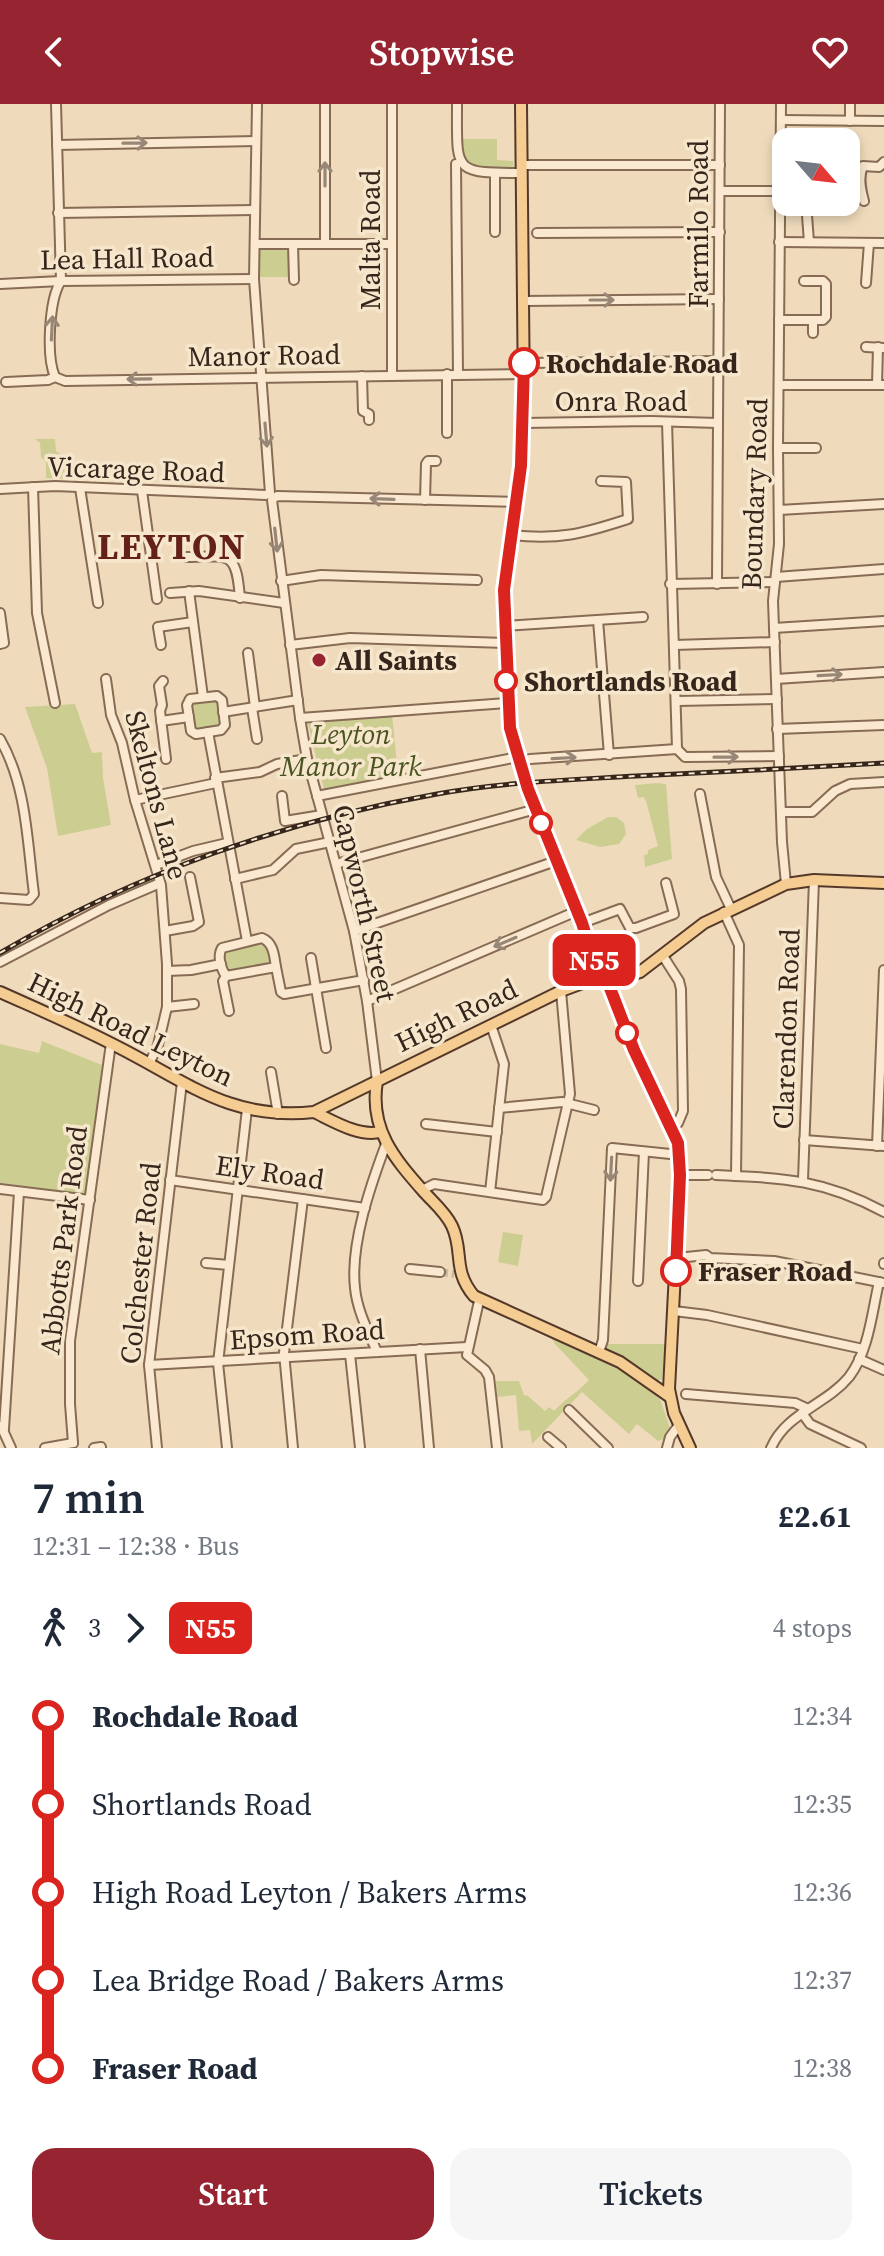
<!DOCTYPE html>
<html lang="en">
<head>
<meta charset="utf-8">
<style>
	:root { --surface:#fff; --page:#f6f6f7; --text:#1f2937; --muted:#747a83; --accent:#972431 }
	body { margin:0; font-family:"Source Serif 4",serif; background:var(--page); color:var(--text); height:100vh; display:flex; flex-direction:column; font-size:30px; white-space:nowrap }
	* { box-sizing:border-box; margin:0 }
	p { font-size:26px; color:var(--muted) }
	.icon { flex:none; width:44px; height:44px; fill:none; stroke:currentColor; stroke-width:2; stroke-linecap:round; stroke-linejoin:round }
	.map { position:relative; height:1344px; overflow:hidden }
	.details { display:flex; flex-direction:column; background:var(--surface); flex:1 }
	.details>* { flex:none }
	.badge { padding:0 16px; border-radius:12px; font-size:28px; line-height:52px }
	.needle { width:52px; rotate:118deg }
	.buttons { position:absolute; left:772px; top:24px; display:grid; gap:16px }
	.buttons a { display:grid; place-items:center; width:88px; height:88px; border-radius:16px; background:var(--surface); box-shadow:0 4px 12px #0003; font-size:40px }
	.map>.badge { position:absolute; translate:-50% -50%; box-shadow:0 0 0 4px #fff }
	.legs { display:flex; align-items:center; gap:12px; height:88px; padding:0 32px; font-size:26px }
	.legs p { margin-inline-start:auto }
	.overview { display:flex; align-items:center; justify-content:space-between; height:136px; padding:0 32px }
	h1 { font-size:44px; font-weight:600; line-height:60px }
	.button { display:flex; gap:16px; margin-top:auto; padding:16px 32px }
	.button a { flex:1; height:92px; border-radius:24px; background:var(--accent); color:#fff; font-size:32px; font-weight:600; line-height:92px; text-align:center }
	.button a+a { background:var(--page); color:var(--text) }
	ul { padding:0 32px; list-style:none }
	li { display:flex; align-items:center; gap:28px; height:88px; font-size:30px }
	li i { display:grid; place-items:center; width:12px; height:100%; margin:0 10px; background:currentColor }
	li i::after { content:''; width:20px; height:20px; margin:-10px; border:6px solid; border-radius:50%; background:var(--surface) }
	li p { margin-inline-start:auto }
	li:first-child i { background:linear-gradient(#0000 50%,currentColor 0) }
	li:last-child i { background:linear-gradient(currentColor 50%,#0000 0) }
	header { display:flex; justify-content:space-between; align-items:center; height:104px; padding:0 32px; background:var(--accent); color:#fff; font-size:36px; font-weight:600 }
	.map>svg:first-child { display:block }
	.green { fill:#cccd91 }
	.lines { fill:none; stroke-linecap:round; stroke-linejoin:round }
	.minor-tunnel { stroke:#cab79c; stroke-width:8; stroke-dasharray:8 4; stroke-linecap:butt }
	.minor-casing { stroke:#876b55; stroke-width:12 }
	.major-casing { stroke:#54392a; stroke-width:14 }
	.minor { stroke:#fae9d0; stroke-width:8 }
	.major { stroke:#f5cc92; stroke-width:10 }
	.rail-casing { stroke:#35251b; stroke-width:5 }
	.rail { stroke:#f6e6cc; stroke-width:2; stroke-dasharray:6; stroke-linecap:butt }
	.oneway { stroke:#988776 }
	.line-1-casing { stroke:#fff; stroke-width:18 }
	.line-1 { stroke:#dc241f; stroke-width:12 }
	.stop-1-dot { fill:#fff; stroke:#dc241f; stroke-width:4 }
	.poi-dot { fill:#972431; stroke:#f6e6cc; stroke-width:3 }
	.labels { text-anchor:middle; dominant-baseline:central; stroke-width:7; stroke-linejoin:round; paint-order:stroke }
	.street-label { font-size:28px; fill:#35251b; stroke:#f6e6cc }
	.stop-label { font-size:28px; font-weight:bold; fill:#35251b; stroke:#f6e6cc; text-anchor:start }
	.poi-label { font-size:28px; font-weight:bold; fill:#35251b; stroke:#f6e6cc; text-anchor:start }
	.park-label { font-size:28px; font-style:italic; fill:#4b5321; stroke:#f6e6cc }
	.district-label { font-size:36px; font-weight:bold; letter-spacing:2px; fill:#632119; stroke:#f6e6cc }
</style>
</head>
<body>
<header><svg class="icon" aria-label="back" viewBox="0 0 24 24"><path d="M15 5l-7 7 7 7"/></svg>Stopwise<svg class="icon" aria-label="heart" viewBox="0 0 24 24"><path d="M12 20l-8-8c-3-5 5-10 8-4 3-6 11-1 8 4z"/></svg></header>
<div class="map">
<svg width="884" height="1344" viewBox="0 0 884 1344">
	<rect width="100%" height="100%" fill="#efdbbc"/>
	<g class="green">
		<path d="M461 35H497V56L513 57 514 66C495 67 478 68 463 55Z"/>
		<path d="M264 143H291L292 173H259V147Z"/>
		<path d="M35 335H55L56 347 71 358 70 375 46 374V358L41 353 40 339Z"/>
		<path d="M215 594 219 598 220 619 222 620 219 624 197 627 193 624 195 623 192 605H190L192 598 193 600 214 597Z"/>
		<path d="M75 600 92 649 102 648 103 674 111 721 58 732 47 664 25 603Z"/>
		<path d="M392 611 398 670 324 685 308 620Z"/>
		<path d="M658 679 666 680 672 755 645 763 644 751 648 750V746L658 742 646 697 643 693 638 694 635 681Z"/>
		<path d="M608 713H616L624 719 626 730 619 740 600 743 576 736 587 725Z"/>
		<path d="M268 837 276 863 226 872 222 844Z"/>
		<path d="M42 937 102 961 86 1090 0 1079V940L39 949Z"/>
		<path d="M503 1128 523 1131 518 1162 498 1158Z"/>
		<path d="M554 1232 612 1259 632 1272 660 1295 670 1324 664 1335 658 1337 637 1320 629 1330 582 1288 532 1340 530 1326 519 1327 516 1291 497 1293 496 1277H519L524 1291 528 1292 545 1307 549 1303 554 1307C565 1295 578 1288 589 1276L555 1240 552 1235Z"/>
		<path d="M607 1240H665L662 1275 657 1277 604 1245Z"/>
	</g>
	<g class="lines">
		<path class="minor-tunnel" d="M440 1168 454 1170"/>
		<defs>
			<g id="minor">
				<path d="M325 0V140"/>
				<path d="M457 0C457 68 452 69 522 69"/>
				<path d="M781 0 778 344 779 440 773 497 782 738 786 780"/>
				<path d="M781 16 884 17"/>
				<path d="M850 17V0"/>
				<path d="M57 41 256 37"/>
				<path d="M456 60 458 270"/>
				<path d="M522 61H720"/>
				<path d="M495 70V128"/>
				<path d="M720 87H780"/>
				<path d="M864 97C861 86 858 73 863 62L879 63 884 58"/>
				<path d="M806 98 809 138"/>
				<path d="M58 109 254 106"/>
				<path d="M537 129 720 128"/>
				<path d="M779 138 884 139"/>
				<path d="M255 140H392"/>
				<path d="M293 140 294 176"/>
				<path d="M866 179 869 139"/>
				<path d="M0 180 61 177 254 175"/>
				<path d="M524 197 719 195"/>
				<path d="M779 216H823L826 213V180L823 177H804"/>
				<path d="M813 229V216"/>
				<path d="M866 243 884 244"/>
				<path d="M524 259 719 257"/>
				<path d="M447 270V329"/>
				<path d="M362 272 363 307 369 310V316"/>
				<path d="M392 272V0"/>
				<path d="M55 273C46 252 49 195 61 177L56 0"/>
				<path d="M6 278 48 276 55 273 65 277 524 270"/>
				<path d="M779 281H884"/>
				<path d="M877 281 878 243"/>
				<path d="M667 318 677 645"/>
				<path d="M523 319 651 317 718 319"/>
				<path d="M778 344H816"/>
				<path d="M33 383 37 509 55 599"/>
				<path d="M80 384 98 499"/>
				<path d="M0 385 55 382 266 391 270 389 254 175 257 0"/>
				<path d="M142 387 157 495"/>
				<path d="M425 396 426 360 428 357H436"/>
				<path d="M779 406 884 400"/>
				<path d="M511 431C560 436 582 430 628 415L626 378 601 377"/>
				<path d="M186 453C231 452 236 447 240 494"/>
				<path d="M776 473 884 465"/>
				<path d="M281 477 321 471 477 476"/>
				<path d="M670 480 775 478"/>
				<path d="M717 480 720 0"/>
				<path d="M189 487 203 593"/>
				<path d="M170 489 199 487 284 499"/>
				<path d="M0 509 4 539 0 540"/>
				<path d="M598 516 609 651"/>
				<path d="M504 522 643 513"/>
				<path d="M774 524 884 517"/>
				<path d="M161 541 158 523 193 518"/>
				<path d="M290 541 350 534 505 539"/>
				<path d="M674 541 775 538"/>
				<path d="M248 549 255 603"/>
				<path d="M106 575 111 611 122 639 135 696 161 781 167 860V903L158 941 149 960"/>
				<path d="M776 575 884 568"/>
				<path d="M163 577 159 582 162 601 160 607 166 655"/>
				<path d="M217 592 222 596 225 621 221 626 196 630 191 627 187 601 190 595Z"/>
				<path d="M677 597 777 595"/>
				<path d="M252 604 257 635"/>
				<path d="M223 608 298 596"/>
				<path d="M300 614 507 599"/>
				<path d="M161 617 189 613"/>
				<path d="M777 625 884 621"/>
				<path d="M208 628 247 837"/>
				<path d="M0 635C27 682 27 737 34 790L29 796 0 794"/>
				<path d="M677 645 685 653 779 652"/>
				<path d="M520 659 530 655 677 645"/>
				<path d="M215 674 260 668 277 660 307 655"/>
				<path d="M700 690 716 773 731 805"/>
				<path d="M282 692 285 717 322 711"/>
				<path d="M317 692 518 653"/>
				<path d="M135 696 216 679"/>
				<path d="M781 708H812L835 687 850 680 884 678"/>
				<path d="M336 760 536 705"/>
				<path d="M156 761 193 747 227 739"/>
				<path d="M235 775 273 766 296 745 330 738"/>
				<path d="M724 808 739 841 736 1072"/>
				<path d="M582 819 620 805 630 824H636L674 810 666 779"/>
				<path d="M165 827 193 822 199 818 190 773"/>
				<path d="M354 827 556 757"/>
				<path d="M262 834C274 839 274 852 276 863L226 872C221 865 217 852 222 844Z"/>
				<path d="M663 852 679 877 681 885 683 1007 678 1019"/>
				<path d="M311 854 326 944"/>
				<path d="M0 858 109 801 160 779"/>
				<path d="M276 863 281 888 284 890 364 876"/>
				<path d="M167 867 191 866 221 860"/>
				<path d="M226 872 223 877 229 907"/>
				<path d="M367 897 577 807"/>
				<path d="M167 903 194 900"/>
				<path d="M271 968 278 1010"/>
				<path d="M377 977 367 897 354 827 307 655 300 614 272 396 277 392 516 398"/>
				<path d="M499 1004 562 998 594 1006"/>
				<path d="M426 1020 497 1028"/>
				<path d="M804 1036 884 1042"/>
				<path d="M877 1042 884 866"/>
				<path d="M680 1071H708"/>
				<path d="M716 1071C783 1074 823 1075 884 1108"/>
				<path d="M170 1076 365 1104"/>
				<path d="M803 1076 814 776"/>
				<path d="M0 1085 90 1096"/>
				<path d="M422 1086 434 1080 543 1096 546 1093 570 990 561 887"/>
				<path d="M490 1088 504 960 491 921"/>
				<path d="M677 1154 706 1151 710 1154 774 1157 884 1179"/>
				<path d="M206 1159 229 1161"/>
				<path d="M884 1160V1159"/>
				<path d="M410 1165 440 1168"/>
				<path d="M638 1177 644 1048"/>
				<path d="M479 1197 467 1251 485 1266 489 1273 497 1344"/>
				<path d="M674 1207 707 1211 863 1245"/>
				<path d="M420 1245 429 1344"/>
				<path d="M377 1248C368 1227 357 1206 355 1184 350 1140 371 1080 386 1040"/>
				<path d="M599 1248 603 1236 612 1044 680 1051"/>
				<path d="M350 1250 360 1344"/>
				<path d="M859 1255 884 1266"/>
				<path d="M149 1261 467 1243"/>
				<path d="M686 1290 795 1299 808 1305"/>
				<path d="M569 1306 608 1344"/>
				<path d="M802 1309 810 1320 861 1344"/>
				<path d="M1 1322 11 1344"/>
				<path d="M4 1325 19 1088"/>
				<path d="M548 1333 561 1344"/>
				<path d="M73 1339 70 1300V1237L111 939"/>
				<path d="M45 1344 73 1339"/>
				<path d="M94 1344 101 1343"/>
				<path d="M157 1344 149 1261 182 978"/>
				<path d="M227 1344 218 1259 247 1005"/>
				<path d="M293 1344 284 1249 303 1095"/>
				<path d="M667 1344 670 1333 679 1321"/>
				<path d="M771 1344C786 1309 826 1301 849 1273 869 1247 872 1208 879 1178"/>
			</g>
			<g id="major">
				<path d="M521 0 524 295 521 362 504 486 509 615 528 685 582 819 597 866 610 884 634 946 677 1036 680 1071 669 1285 674 1309 690 1344"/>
				<path d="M0 888C40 906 80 923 118 943 187 978 231 1017 314 1008L561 887 588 877H612L640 868 704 819 786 780 814 776 884 779"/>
				<path d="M377 977C369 1025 394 1054 424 1088 434 1099 446 1109 452 1122 464 1147 452 1166 474 1192L620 1258 670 1293"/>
				<path d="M314 1008C333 1017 359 1033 380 1028"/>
			</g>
		</defs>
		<use href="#minor" class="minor-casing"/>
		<use href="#major" class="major-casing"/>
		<use href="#minor" class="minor"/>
		<use href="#major" class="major"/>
		<defs>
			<path id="rail" d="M0 849C134 770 284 717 437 690 502 678 569 676 636 672 719 668 801 664 884 659"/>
		</defs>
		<use href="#rail" class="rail-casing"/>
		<use href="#rail" class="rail"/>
	</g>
	<defs><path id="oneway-shaft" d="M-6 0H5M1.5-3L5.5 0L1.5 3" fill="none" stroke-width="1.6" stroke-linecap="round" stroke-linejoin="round" transform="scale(2)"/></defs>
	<g class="oneway">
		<use href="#oneway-shaft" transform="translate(135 39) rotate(-1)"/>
		<use href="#oneway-shaft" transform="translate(325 70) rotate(-90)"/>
		<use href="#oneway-shaft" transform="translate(602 196)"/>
		<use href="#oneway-shaft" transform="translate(52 224) rotate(-87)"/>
		<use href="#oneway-shaft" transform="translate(139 275) rotate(179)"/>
		<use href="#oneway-shaft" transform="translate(266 331) rotate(85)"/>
		<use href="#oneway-shaft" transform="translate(382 395) rotate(-178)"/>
		<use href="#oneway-shaft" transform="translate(276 436) rotate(84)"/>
		<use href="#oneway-shaft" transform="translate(830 571) rotate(-3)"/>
		<use href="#oneway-shaft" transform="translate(726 653) rotate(-1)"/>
		<use href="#oneway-shaft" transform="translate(564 654) rotate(-3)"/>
		<use href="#oneway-shaft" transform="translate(505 838) rotate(157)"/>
		<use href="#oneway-shaft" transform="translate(611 1065) rotate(93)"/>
	</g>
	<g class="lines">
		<defs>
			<path id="line-1" d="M524 259 521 362 504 486 510 624 528 685 582 819 597 866 610 884 634 946 678 1039 680 1071 676 1167"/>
		</defs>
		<use href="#line-1" class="line-1-casing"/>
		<use href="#line-1" class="line-1"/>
	</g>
	<g class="stop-1-dot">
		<circle cx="524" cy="259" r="14"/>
		<circle cx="506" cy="577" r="10"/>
		<circle cx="541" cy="719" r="10"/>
		<circle cx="627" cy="929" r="10"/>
		<circle cx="676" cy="1167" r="14"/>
	</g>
	<circle class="poi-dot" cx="319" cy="556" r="8"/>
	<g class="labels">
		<g class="street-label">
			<text transform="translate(698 120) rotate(-90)">Farmilo Road</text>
			<text transform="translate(370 136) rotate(-90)">Malta Road</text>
			<text transform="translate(127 154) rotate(-1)">Lea Hall Road</text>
			<text transform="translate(264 251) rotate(-1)">Manor Road</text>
			<text x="621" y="297">Onra Road</text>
			<text transform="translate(136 365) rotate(2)">Vicarage Road</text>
			<text transform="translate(754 390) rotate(-88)">Boundary Road</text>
			<text transform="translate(157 691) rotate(75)">Skeltons Lane</text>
			<text transform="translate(365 799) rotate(77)">Capworth Street</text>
			<text transform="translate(456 911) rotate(-26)">High Road</text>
			<text transform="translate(131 925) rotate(26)">High Road Leyton</text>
			<text transform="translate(786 925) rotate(-88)">Clarendon Road</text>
			<text transform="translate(270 1068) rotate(8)">Ely Road</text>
			<text transform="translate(63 1136) rotate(-83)">Abbotts Park Road</text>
			<text transform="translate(140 1159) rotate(-84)">Colchester Road</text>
			<text transform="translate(307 1230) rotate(-4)">Epsom Road</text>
		</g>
		<g class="stop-label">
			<text x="546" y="259">Rochdale Road</text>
			<text x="524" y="577">Shortlands Road</text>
			<text x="698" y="1167">Fraser Road</text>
		</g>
		<g class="poi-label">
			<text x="335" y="556">All Saints</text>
		</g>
		<g class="park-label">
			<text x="351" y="630">Leyton<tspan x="351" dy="32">Manor Park</tspan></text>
		</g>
		<g class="district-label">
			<text x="172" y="442">LEYTON</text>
		</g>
	</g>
</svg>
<div class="buttons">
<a><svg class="needle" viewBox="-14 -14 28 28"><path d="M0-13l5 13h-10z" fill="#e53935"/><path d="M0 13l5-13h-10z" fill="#747a83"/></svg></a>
</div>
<b class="badge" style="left:594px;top:856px;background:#dc241f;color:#fff">N55</b>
</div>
<section class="details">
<div class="overview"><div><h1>7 min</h1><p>12:31 – 12:38 · Bus</p></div><b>£2.61</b></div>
<div class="legs"><svg class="icon" aria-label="walk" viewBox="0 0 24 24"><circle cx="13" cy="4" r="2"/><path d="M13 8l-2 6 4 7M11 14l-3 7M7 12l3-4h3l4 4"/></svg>3<svg class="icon" aria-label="forward" viewBox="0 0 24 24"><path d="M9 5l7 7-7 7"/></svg><b class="badge" style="background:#dc241f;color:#fff">N55</b><p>4 stops</p></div>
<ul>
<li><i style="color:#dc241f"></i><b>Rochdale Road</b><p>12:34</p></li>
<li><i style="color:#dc241f"></i><span>Shortlands Road</span><p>12:35</p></li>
<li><i style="color:#dc241f"></i><span>High Road Leyton / Bakers Arms</span><p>12:36</p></li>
<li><i style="color:#dc241f"></i><span>Lea Bridge Road / Bakers Arms</span><p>12:37</p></li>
<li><i style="color:#dc241f"></i><b>Fraser Road</b><p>12:38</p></li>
</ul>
<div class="button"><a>Start</a><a>Tickets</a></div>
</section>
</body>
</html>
